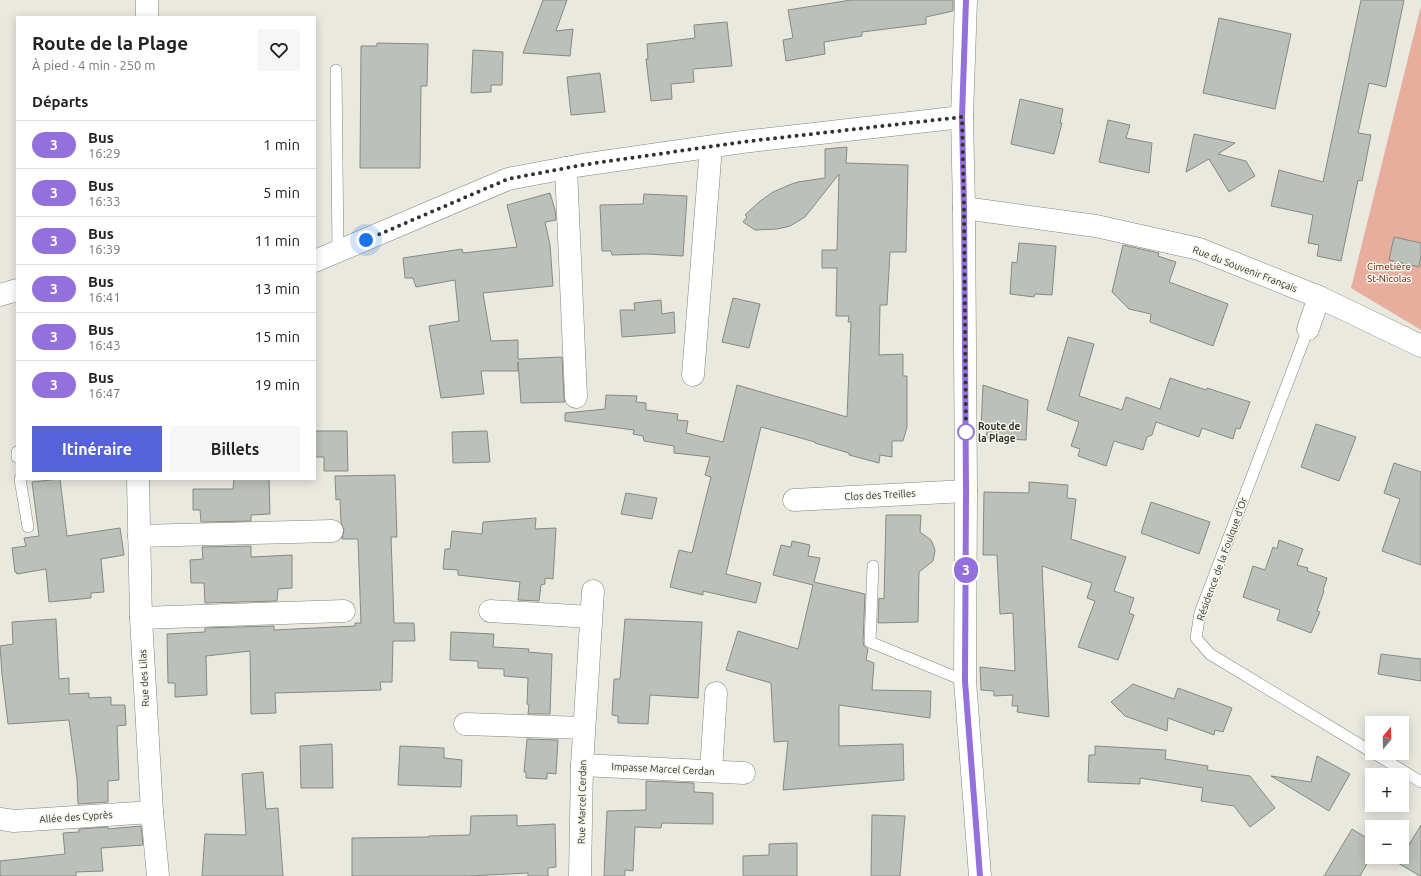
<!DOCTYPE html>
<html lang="fr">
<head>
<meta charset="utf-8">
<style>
	:root { --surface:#fff; --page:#f6f6f6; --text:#222; --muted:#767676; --line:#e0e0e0; --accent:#5662d9 }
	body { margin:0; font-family:Ubuntu,sans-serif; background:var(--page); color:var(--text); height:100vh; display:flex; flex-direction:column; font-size:15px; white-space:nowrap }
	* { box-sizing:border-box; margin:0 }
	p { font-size:13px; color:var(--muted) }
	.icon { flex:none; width:22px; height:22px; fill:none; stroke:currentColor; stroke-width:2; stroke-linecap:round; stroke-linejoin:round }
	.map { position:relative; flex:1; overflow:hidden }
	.sheet { position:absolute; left:16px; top:16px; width:300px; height:464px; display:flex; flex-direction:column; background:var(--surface); border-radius:0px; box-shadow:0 2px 10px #0003 }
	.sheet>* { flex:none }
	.badge { padding:0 8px; border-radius:13px; font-size:14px; line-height:26px }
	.needle { width:26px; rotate:19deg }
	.tools { position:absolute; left:1365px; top:716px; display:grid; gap:8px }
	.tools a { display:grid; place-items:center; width:44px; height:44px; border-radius:0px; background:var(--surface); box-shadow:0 2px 10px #0003; font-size:20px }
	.you { position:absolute; width:20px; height:20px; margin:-10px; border:3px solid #fff; border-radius:50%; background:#1a73e8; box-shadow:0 0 0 6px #1a73e833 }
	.map>.badge { position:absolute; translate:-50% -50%; box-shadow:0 0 0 2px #fff }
	h2 { padding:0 16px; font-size:15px; line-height:36px }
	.round { display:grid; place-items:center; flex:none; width:42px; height:42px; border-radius:0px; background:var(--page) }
	.overview { display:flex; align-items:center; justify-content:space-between; height:68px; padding:0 16px }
	h1 { font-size:19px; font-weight:700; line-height:30px }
	.action { display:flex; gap:8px; margin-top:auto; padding:8px 16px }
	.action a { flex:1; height:46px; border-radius:0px; background:var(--accent); color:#fff; font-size:16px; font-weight:700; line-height:46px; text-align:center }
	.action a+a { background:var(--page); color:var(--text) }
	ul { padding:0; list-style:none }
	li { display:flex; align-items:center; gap:12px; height:48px; padding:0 16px; border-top:1px solid var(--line) }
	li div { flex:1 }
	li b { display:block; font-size:15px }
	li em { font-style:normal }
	li .badge { min-width:44px; font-weight:700; text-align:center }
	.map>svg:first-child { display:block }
	.green { fill:#e8ae9d }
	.building { fill:#bbc1ba; stroke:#858a83 }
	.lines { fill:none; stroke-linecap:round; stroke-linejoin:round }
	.service-casing { stroke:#84847c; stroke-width:12 }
	.minor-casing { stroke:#84847c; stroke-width:23 }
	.tertiary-casing { stroke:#84847c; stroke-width:23 }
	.service { stroke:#fff; stroke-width:11 }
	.minor { stroke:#fff; stroke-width:22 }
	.tertiary { stroke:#fff; stroke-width:22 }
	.line-casing { stroke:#fff; stroke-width:9 }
	.line { stroke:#9370db; stroke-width:6 }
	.walk { stroke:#32322f; stroke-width:4; stroke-dasharray:0 7.2 }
	.stop-dot { fill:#fff; stroke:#9370db; stroke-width:2 }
	.labels { text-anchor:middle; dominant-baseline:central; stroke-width:3; stroke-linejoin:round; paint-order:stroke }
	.park-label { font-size:10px; fill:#691a01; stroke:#f6f6ed }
	.street-label { font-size:10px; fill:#32322f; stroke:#f6f6ed }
	.stop-label { font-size:10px; font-weight:bold; fill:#32322f; stroke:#f6f6ed; text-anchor:start }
</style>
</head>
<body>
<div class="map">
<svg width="1421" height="876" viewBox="0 0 1421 876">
	<rect width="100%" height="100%" fill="#e9e9e0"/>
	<path class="green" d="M1421 6V330L1351 288Z"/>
	<g class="building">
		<path d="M543 0H567L556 31 573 29 570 56 523 53Z"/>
		<path d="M851 0H953V11L926 17V24L862 32V36L824 42 825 54 786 61 783 40 793 38 788 10Z"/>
		<path d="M1361 0H1404L1386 87 1369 83 1358 133 1371 135 1362 181 1358 180 1341 261 1317 256 1319 245 1308 243 1313 215 1271 206 1279 170 1323 182Z"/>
		<path d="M1219 18 1291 34 1275 109 1203 93Z"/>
		<path d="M727 22 732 66 693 69 694 82 671 84 672 99 651 101 646 59H648L647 44 695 38 694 25Z"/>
		<path d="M377 43 428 44 427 86H421L420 168H360L361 46H377Z"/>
		<path d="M473 50 503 52 502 85H491V92L471 93Z"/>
		<path d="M600 73 605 112 571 115 567 77Z"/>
		<path d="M1020 99 1063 109 1060 123H1062L1054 154 1011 144Z"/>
		<path d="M1108 120 1130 125 1126 138 1152 143 1149 173 1099 162Z"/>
		<path d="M1194 134 1235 143 1218 154 1246 161 1255 176 1229 192 1209 159 1186 172Z"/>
		<path d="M847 147 846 163 908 165 906 252H890L887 305H880L879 355 903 354V376H907V427L903 441H892V457L880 455 879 463 849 455V453L815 443V442L761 427 726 574 761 583 756 603 703 591V595L670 587 679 550 692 553 711 477 705 475 710 457 674 453V446L644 441 643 436 633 434 634 430 565 421V413L605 409 606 395 637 396 636 402 646 403V410L678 414 677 420 688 421 686 433 723 442 737 385 847 417 851 322H848L849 316H836L837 268H822V250H837L839 174 805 217 790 226 777 229 755 230 743 222 747 217 745 215 759 202 773 192 789 185 798 182 825 178V149Z"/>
		<path d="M550 193 555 210 556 220 545 222 550 245 553 286 483 293 491 341 518 340V359L562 357 564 398 565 402 521 403 518 362V371H481L484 394 441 398 429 326 459 321 455 280 416 287 413 278H405L403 258 462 249 463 253 517 247 507 205Z"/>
		<path d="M644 194 687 196 683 256 647 254 612 255 611 251H602L600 205 643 204Z"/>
		<path d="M1394 237 1421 243V256L1419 267 1389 260Z"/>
		<path d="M1019 243 1056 246 1052 295 1035 294 1034 297 1010 294 1012 262 1017 263Z"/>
		<path d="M1123 245 1159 253 1158 256 1176 262 1169 282 1228 304 1213 346 1150 322 1151 314 1129 309 1112 292Z"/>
		<path d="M733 298 760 304 749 348 722 342Z"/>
		<path d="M661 300 662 314 674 312 675 333 622 337 620 310H635L634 303Z"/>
		<path d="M1068 337 1094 344 1079 396 1122 410 1126 397 1160 409 1170 378 1206 390 1207 388 1250 402 1240 429 1236 428 1233 439 1202 428 1199 437 1156 422 1152 435 1147 437 1143 450 1114 441 1106 466 1078 456 1080 449 1071 446 1079 422 1047 410Z"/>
		<path d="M983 385 1028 400 1026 440 986 438 987 431 981 430Z"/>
		<path d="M1316 424 1356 437 1339 481 1301 467Z"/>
		<path d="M315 431H347L348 471H324V457H315Z"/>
		<path d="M487 431 490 462 453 463 452 432Z"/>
		<path d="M1394 463 1421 472V565L1382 551 1400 499 1384 493Z"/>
		<path d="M395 475 397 537H391L394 623H414L415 641H393L392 682H380L381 690 275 693 276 713 251 714 250 651 206 656 207 695 175 697V683H168L167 634 205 632V628L274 626V630L355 626V623H361L358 539H342L344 530 341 523 340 499 336 500 335 476Z"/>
		<path d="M60 479 67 536 120 528 124 555 101 559 104 592 91 593V598L49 602 46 569 17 574 16 572H15L12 548 26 546 24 538 39 536 32 482Z"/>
		<path d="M234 479H269L270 514 251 515V521L201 522 200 510H193V489H233Z"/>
		<path d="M1029 482 1068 485 1067 498 1076 499 1071 539 1126 557 1114 591 1134 598 1129 613 1134 615 1118 660 1078 647 1095 601 1087 598 1092 583 1042 566 1049 717 1017 712 1018 706H1012L1013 695 994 696V691L981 690 980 667 1015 671 1013 613 1000 614 997 555H983L984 492 1029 493Z"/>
		<path d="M626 493 657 498 652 519 621 514Z"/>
		<path d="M1151 502 1210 522 1199 554 1141 533Z"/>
		<path d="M886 515H921L920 532 931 540 934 547 935 551 933 561 919 572 918 622 878 623 879 598 884 599Z"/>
		<path d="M536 518 535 529 556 528 553 579 545 578V584L541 585 539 601 518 600 520 582 458 575V570L443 569 445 549H450L452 531 482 534 483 522Z"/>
		<path d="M1279 540 1303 549 1297 565 1308 568 1307 571 1327 578 1323 590 1324 591 1317 611 1320 612 1311 633 1277 620 1280 610 1243 597 1253 566 1265 570 1273 547 1277 549Z"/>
		<path d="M792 541 810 545 808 556 820 558 814 582 865 594 863 642 864 646 868 649 866 660 874 663 872 690 931 691 930 718 839 705V746L903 744 904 780 783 790 788 741 774 742 771 683 726 670 738 631 798 649 813 585 773 575 781 545 791 547Z"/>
		<path d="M251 546V557L292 555V588L278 589 277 601 205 603 204 583H191L190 560 203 559 202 547Z"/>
		<path d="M56 619 59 679 69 678V694L89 693V698L111 697V705H125L126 725 117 726 119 780 108 781V802L78 804 77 779 69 720 8 724 2 674 0 646 13 644 12 622Z"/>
		<path d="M625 619 702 622 698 698 650 695 648 724 618 723V716L612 715 614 679H620Z"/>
		<path d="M451 632 494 634 493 647 529 649 528 652 552 654 550 714H528L529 705 527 704 528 678 504 676V669L478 668V661L450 660Z"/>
		<path d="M1381 654 1421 659V681L1378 674Z"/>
		<path d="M1133 684 1174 699 1178 688 1232 708 1223 732 1215 730 1214 735 1168 718 1167 731 1125 716 1111 702Z"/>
		<path d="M527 739 558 740 556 774 547 773V779L526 778V772H524Z"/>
		<path d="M332 744 333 788H301L300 746Z"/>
		<path d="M400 746 444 748V758L462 760 461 787 398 785Z"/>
		<path d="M1095 746 1166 750 1165 759 1208 766 1207 770 1250 776 1275 808 1250 827 1234 806 1201 801 1203 788 1140 778V784L1088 782 1089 755H1095Z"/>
		<path d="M1317 756 1350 774 1329 811 1271 776 1311 782Z"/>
		<path d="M263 772 266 809 278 808 283 876H202L205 834 246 835 242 774Z"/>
		<path d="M646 781 694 783V792L713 793V824L662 823 661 828 635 827 633 871 625 870V876H604L607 811 646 810Z"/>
		<path d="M517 815V826L555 824 556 867 548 868V876H528V873L468 876H352V838L429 837V836L470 835 471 816Z"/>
		<path d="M872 815 905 816 900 876H871Z"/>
		<path d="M1421 825V876H1420L1398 863Z"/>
		<path d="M141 826 143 845 101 848 103 871 76 872V876H0V861L65 854 63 833 79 832V829L108 827V829Z"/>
		<path d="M1352 829 1372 841V855L1360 876H1324Z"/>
		<path d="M797 843V876H743V856L769 855V844Z"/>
	</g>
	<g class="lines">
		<defs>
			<g id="service">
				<path d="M336 70 338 252"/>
				<path d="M1308 329 1200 613 1196 638 1210 654 1372 752"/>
				<path d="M17 452V457"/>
				<path d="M20 479 28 527"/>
				<path d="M873 566 870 642 965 681"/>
				<path d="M1374 753 1421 782"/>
			</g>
			<g id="minor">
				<path d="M147 17V0"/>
				<path d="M566 168 576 397"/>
				<path d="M964 208 1096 226 1199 249 1319 297 1421 346"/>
				<path d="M315 261 508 179 582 165 742 142 962 117"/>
				<path d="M0 295 17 290"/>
				<path d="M1308 329 1319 297"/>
				<path d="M693 375 711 147"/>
				<path d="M138 479 141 618 152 812 158 876"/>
				<path d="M794 500 966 491"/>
				<path d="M139 536 332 531"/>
				<path d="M490 611 591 617"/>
				<path d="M141 618 344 611"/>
				<path d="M465 724 584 728"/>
				<path d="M582 765 744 773"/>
				<path d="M711 771 716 693"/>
				<path d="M0 819 14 821 152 812"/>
				<path d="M580 876 582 765 593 591"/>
			</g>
			<path id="tertiary" d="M966 0 962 117 964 208 966 491 965 681 980 876"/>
		</defs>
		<use href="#service" class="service-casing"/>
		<use href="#minor" class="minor-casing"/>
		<use href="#tertiary" class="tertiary-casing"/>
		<use href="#service" class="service"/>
		<use href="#minor" class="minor"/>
		<use href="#tertiary" class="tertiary"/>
	</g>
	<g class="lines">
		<defs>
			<path id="line" d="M966 0 962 117 964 208 966 491 965 681 980 876"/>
		</defs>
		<use href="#line" class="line-casing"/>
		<use href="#line" class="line"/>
		<path class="walk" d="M366 240 508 179 582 165 742 142 962 117 964 208 966 432"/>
	</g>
	<circle class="stop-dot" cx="966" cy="432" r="8"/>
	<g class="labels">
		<g class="park-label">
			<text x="1389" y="266">Cimetière<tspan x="1389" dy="12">St-Nicolas</tspan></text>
		</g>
		<g class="street-label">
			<text transform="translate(1245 269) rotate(21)">Rue du Souvenir Français</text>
			<text transform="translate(880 495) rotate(-3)">Clos des Treilles</text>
			<text transform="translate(1222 559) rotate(-70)">Résidence de la Foulque d'Or</text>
			<text transform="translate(144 678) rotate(-93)">Rue des Lilas</text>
			<text transform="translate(663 769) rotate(3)">Impasse Marcel Cerdan</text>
			<text transform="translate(582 802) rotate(-89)">Rue Marcel Cerdan</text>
			<text transform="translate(76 817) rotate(-4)">Allée des Cyprès</text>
		</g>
		<g class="stop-label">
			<text x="978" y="426">Route de<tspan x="978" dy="12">la Plage</tspan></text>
		</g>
	</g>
</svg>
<div class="tools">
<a><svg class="needle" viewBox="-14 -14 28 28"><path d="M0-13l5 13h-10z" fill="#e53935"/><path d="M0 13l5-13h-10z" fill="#767676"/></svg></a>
<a>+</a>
<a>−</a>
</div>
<div class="you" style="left:366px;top:240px"></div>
<b class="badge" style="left:966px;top:570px;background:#9370db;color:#fff">3</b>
<section class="sheet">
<div class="overview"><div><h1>Route de la Plage</h1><p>À pied · 4 min · 250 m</p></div><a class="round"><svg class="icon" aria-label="heart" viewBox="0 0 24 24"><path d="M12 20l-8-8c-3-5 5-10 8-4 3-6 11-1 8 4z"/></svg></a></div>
<h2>Départs</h2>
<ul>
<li><span class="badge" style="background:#9370db;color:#fff">3</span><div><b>Bus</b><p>16:29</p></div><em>1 min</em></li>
<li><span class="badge" style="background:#9370db;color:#fff">3</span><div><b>Bus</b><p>16:33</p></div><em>5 min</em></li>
<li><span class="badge" style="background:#9370db;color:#fff">3</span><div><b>Bus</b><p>16:39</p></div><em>11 min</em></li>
<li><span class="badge" style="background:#9370db;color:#fff">3</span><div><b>Bus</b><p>16:41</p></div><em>13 min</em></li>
<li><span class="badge" style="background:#9370db;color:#fff">3</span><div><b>Bus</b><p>16:43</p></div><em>15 min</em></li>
<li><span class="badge" style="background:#9370db;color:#fff">3</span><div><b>Bus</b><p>16:47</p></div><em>19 min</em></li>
</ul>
<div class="action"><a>Itinéraire</a><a>Billets</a></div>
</section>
</div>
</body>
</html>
